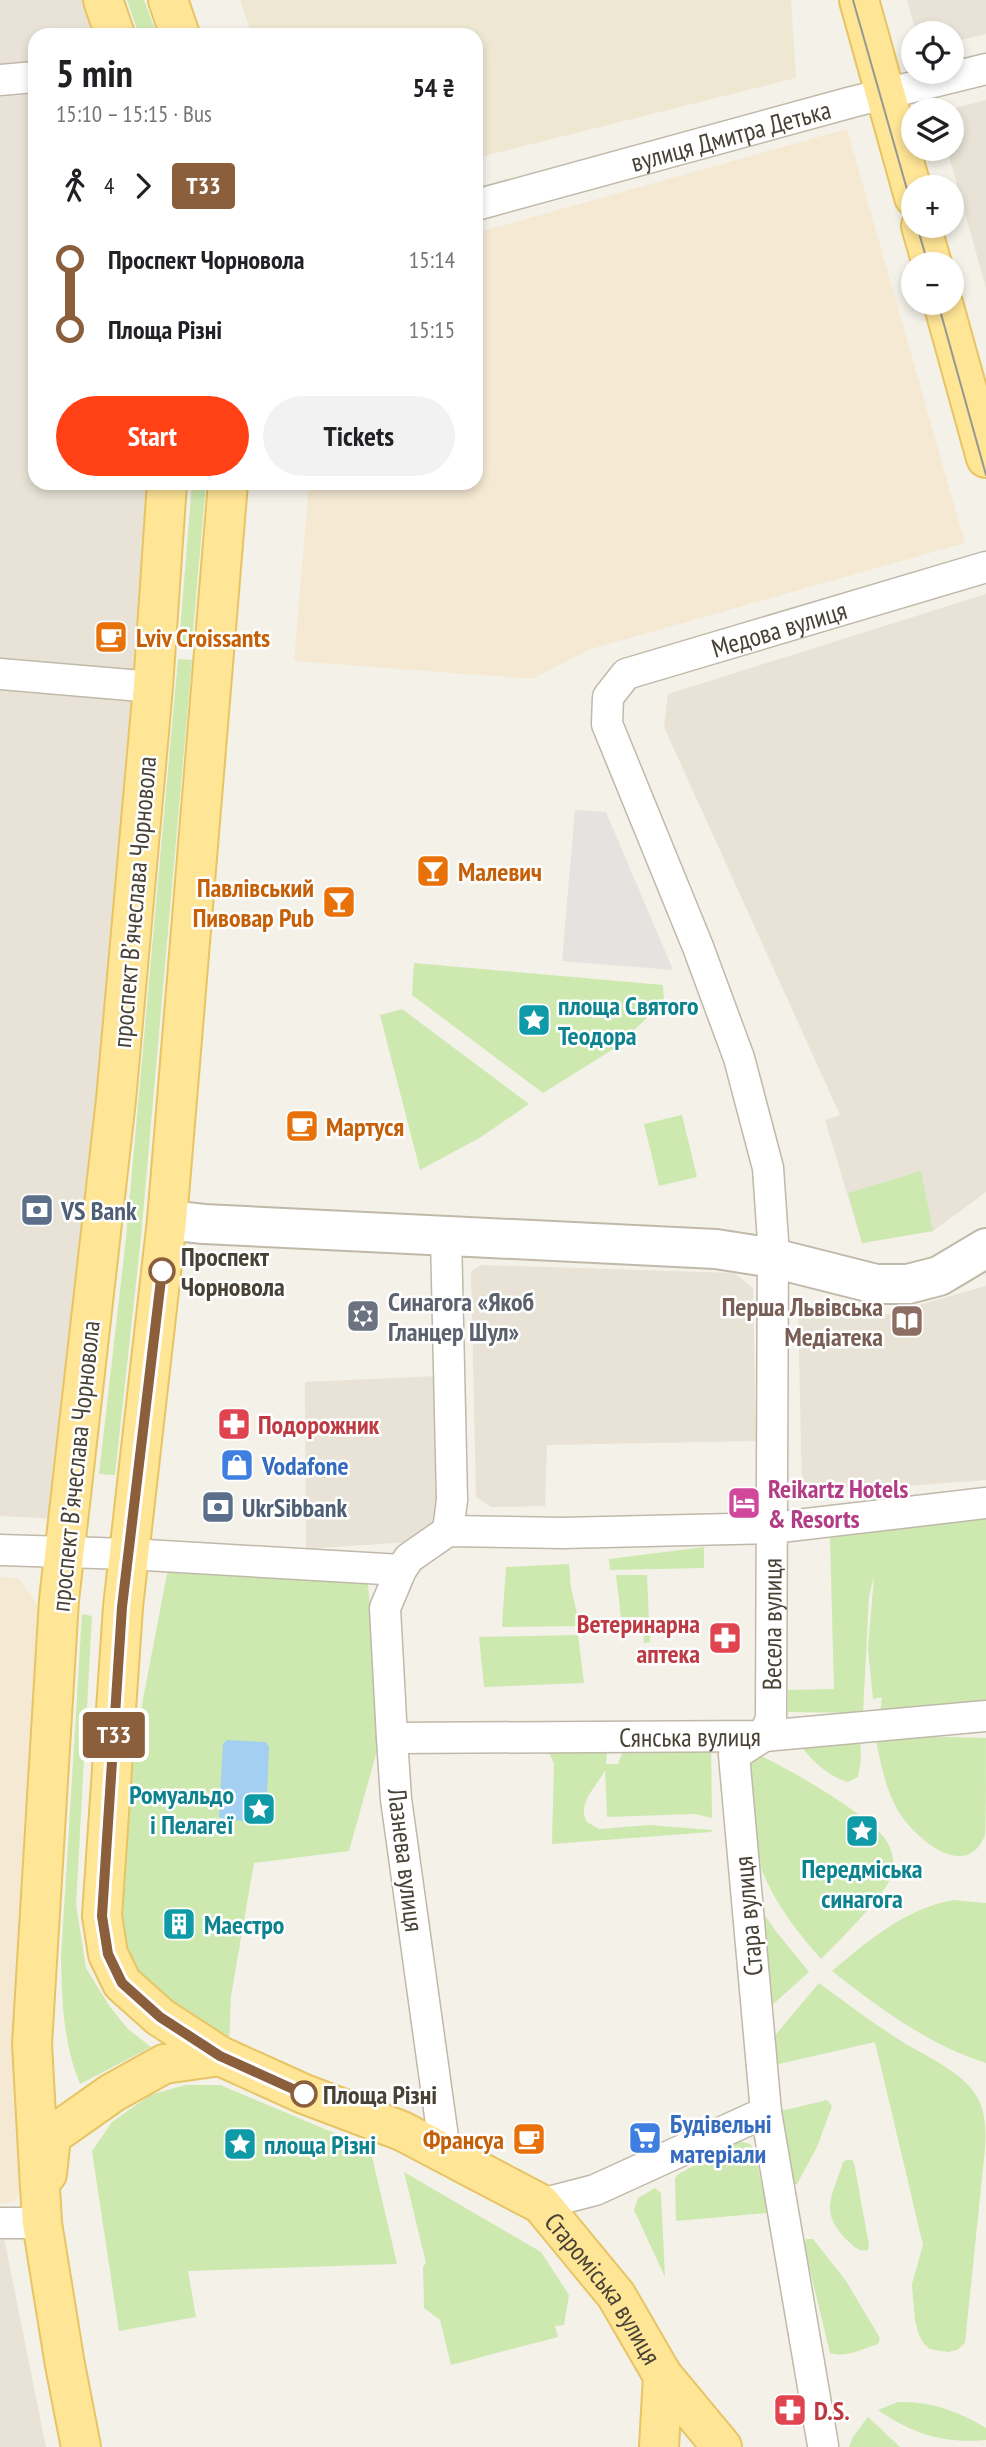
<!DOCTYPE html>
<html lang="en">
<head>
<meta charset="utf-8">
<style>
	:root { --surface:#fff; --page:#f2f2f2; --text:#202124; --muted:#757577; --accent:#ff4115 }
	body { margin:0; font-family:"PT Sans Narrow",sans-serif; background:var(--page); color:var(--text); height:100vh; display:flex; flex-direction:column; font-size:26px; white-space:nowrap }
	* { box-sizing:border-box; margin:0 }
	p { font-size:23px; color:var(--muted) }
	.icon { flex:none; width:38px; height:38px; fill:none; stroke:currentColor; stroke-width:2; stroke-linecap:round; stroke-linejoin:round }
	.map { position:relative; flex:1; overflow:hidden }
	.details { position:absolute; left:28px; top:28px; width:455px; height:462px; display:flex; flex-direction:column; background:var(--surface); border-radius:21px; box-shadow:0 4px 10px #0003 }
	.details>* { flex:none }
	.badge { padding:0 14px; border-radius:5px; font-size:24px; line-height:46px }
	.buttons { position:absolute; left:901px; top:21px; display:grid; gap:14px }
	.buttons a { display:grid; place-items:center; width:63px; height:63px; border-radius:50%; background:var(--surface); box-shadow:0 4px 10px #0003; font-size:35px }
	.map>.badge { position:absolute; translate:-50% -50%; box-shadow:0 0 0 4px #fff }
	.legs { display:flex; align-items:center; gap:10px; height:77px; padding:0 28px; font-size:23px }
	.legs p { margin-inline-start:auto }
	.head { display:flex; align-items:center; justify-content:space-between; height:119px; padding:0 28px }
	h1 { font-size:38px; font-weight:600; line-height:52px }
	.action { display:flex; gap:14px; margin-top:auto; padding:14px 28px }
	.action a { flex:1; height:80px; border-radius:42px; background:var(--accent); color:#fff; font-size:28px; font-weight:600; line-height:80px; text-align:center }
	.action a+a { background:var(--page); color:var(--text) }
	ul { padding:0 28px; list-style:none }
	li { display:flex; align-items:center; gap:24px; height:70px; font-size:26px }
	li i { display:grid; place-items:center; width:10px; height:100%; margin:0 9px; background:currentColor }
	li i::after { content:''; width:18px; height:18px; margin:-9px; border:5px solid; border-radius:50%; background:var(--surface) }
	li p { margin-inline-start:auto }
	li:first-child i { background:linear-gradient(#0000 50%,currentColor 0) }
	li:last-child i { background:linear-gradient(currentColor 50%,#0000 0) }
	.map>svg:first-child { display:block }
	.residential { fill:#e8e3d6 }
	.commercial { fill:#f6e9d3 }
	.education { fill:#eee7d2 }
	.green { fill:#cde9b0 }
	.parking { fill:#e5e3e0 }
	.water { fill:#a3cff2 }
	.lines { fill:none; stroke-linecap:round; stroke-linejoin:round }
	.minor-casing { stroke:#c0b9aa; stroke-width:33 }
	.tertiary-casing { stroke:#c0b9aa; stroke-width:42 }
	.primary-casing { stroke:#e7c464; stroke-width:42 }
	.minor { stroke:#fff; stroke-width:30 }
	.tertiary { stroke:#fff; stroke-width:38 }
	.primary { stroke:#ffe596; stroke-width:38 }
	.tram { stroke:#979797; stroke-width:2 }
	.line-1-casing { stroke:#fff; stroke-width:16 }
	.line-1 { stroke:#8b5e3c; stroke-width:10 }
	.stop-1-dot { fill:#fff; stroke:#8b5e3c; stroke-width:3.5 }
	.labels { text-anchor:middle; dominant-baseline:central; stroke-width:5; stroke-linejoin:round; paint-order:stroke }
	.street-label { font-size:26px; fill:#484236; stroke:#fff }
	.food-label { font-size:26px; font-weight:bold; fill:#c56008; stroke:#fff; text-anchor:start }
	.culture-label { font-size:26px; font-weight:bold; fill:#0d838f; stroke:#fff; text-anchor:start }
	.service-label { font-size:26px; font-weight:bold; fill:#4e5e75; stroke:#fff; text-anchor:start }
	.stop-label { font-size:26px; font-weight:bold; fill:#484236; stroke:#fff; text-anchor:start }
	.worship-label { font-size:26px; font-weight:bold; fill:#5b616d; stroke:#fff; text-anchor:start }
	.education-label { font-size:26px; font-weight:bold; fill:#785e54; stroke:#fff; text-anchor:end }
	.health-label { font-size:26px; font-weight:bold; fill:#be3a42; stroke:#fff; text-anchor:start }
	.shop-label { font-size:26px; font-weight:bold; fill:#366cbe; stroke:#fff; text-anchor:start }
	.hotel-label { font-size:26px; font-weight:bold; fill:#b23c85; stroke:#fff; text-anchor:start }
</style>
</head>
<body>
<div class="map">
<svg width="986" height="2447" viewBox="0 0 986 2447">
	<rect width="100%" height="100%" fill="#f4f1e8"/>
	<g class="residential">
		<path d="M0 0H90L102 35H35V66L0 69Z"/>
		<path d="M907 0H986V34L952 42V33H916Z"/>
		<path d="M35 94V483H155L144 673 0 661V97Z"/>
		<path d="M986 100V288L947 149H952V110H947Z"/>
		<path d="M986 594V1192L933 1231 862 1243 825 1120 840 1115 664 727 668 694Z"/>
		<path d="M0 684 145 696 62 1519 0 1516Z"/>
		<path d="M481 1265 734 1273 753 1288 756 1441 547 1445 545 1506 491 1507 476 1497 471 1271Z"/>
		<path d="M986 1286V1480L895 1487 802 1488 798 1312 887 1314Z"/>
		<path d="M438 1376 443 1514 422 1541 306 1549 305 1382Z"/>
		<path d="M0 2238H4L46 2447H0Z"/>
	</g>
	<g class="commercial">
		<path d="M847 129 965 543 591 649 532 679 294 661 309 483H476V233Z"/>
		<path d="M0 1577 18 1578 39 1607 23 1951 21 2186 15 2201 0 2204Z"/>
	</g>
	<path class="education" d="M240 0H791L796 78 476 158V35H252Z"/>
	<g class="green">
		<path d="M127 0H144L157 35H139Z"/>
		<path d="M192 483H206L192 643H179Z"/>
		<path d="M178 659 192 660 141 1237 115 1475 99 1474 126 1238Z"/>
		<path d="M414 963 663 985 664 1002 615 1048 543 1093 412 995Z"/>
		<path d="M402 1009 529 1104 481 1137 420 1170 380 1015Z"/>
		<path d="M682 1115 697 1177 659 1186 644 1124Z"/>
		<path d="M921 1171 933 1231 862 1243 848 1193Z"/>
		<path d="M986 1516V1717L880 1713 882 1697 873 1699 868 1649 874 1576 869 1596 863 1713 788 1712V1690L834 1689 830 1538Z"/>
		<path d="M704 1547V1568L610 1570 609 1559Z"/>
		<path d="M169 1564 367 1576 383 1729 349 1851 254 1863 231 1996 229 2045 162 2011 116 1940 129 1772Z"/>
		<path d="M569 1564 571 1588 580 1626 502 1627 506 1567Z"/>
		<path d="M616 1575H647L650 1642 644 1643 642 1617H621Z"/>
		<path d="M82 1614 92 1616 76 1904 86 1968 110 2007 128 2029 151 2047 80 2084C63 2043 62 2001 61 1958Z"/>
		<path d="M578 1635 584 1683 484 1687 479 1637Z"/>
		<path d="M415 1727 608 1743 606 1764H618L623 1751 711 1747 712 1818 695 1814 607 1817 605 1770C597 1787 576 1803 587 1822L599 1829 649 1825 712 1830 711 1832 552 1844 554 1764 549 1752 456 1750 455 1753 415 1754Z"/>
		<path d="M791 1733 860 1736 861 1759 858 1777 848 1782C822 1774 806 1754 791 1733Z"/>
		<path d="M875 1735 986 1738C986 1756 986 1823 985 1835 965 1885 910 1834 896 1807 884 1784 880 1760 875 1735Z"/>
		<path d="M761 1756C793 1771 860 1810 883 1836 891 1846 895 1859 893 1872 889 1892 837 1943 821 1959 788 1922 760 1883 751 1833 746 1809 748 1782 747 1758Z"/>
		<path d="M953 1900 986 1903V2063C929 2045 879 2008 832 1971 869 1940 905 1909 953 1900Z"/>
		<path d="M757 1904 775 1930 809 1972 760 2016Z"/>
		<path d="M819 1983C845 2002 871 2022 898 2039 923 2055 956 2068 974 2092 986 2109 986 2129 985 2149L965 2343 957 2350 948 2352 930 2349 924 2344 919 2335 915 2320 912 2284 923 2245 875 2042 766 2067 768 2047 777 2033Z"/>
		<path d="M185 2085H220L370 2148 397 2264 188 2271 196 2317 119 2331 92 2151 112 2122 150 2095Z"/>
		<path d="M827 2100 832 2106 817 2147 797 2184H790L777 2112Z"/>
		<path d="M738 2141 750 2144 754 2149 768 2213 676 2221 675 2179 677 2175Z"/>
		<path d="M846 2160H852L854 2163 869 2245 868 2250C860 2252 855 2248 849 2242 818 2211 832 2199 843 2162Z"/>
		<path d="M404 2172 541 2252 569 2295 564 2325 555 2326 558 2337 451 2365 440 2320 424 2308 423 2267 426 2263Z"/>
		<path d="M655 2188 661 2193 665 2277 634 2210 638 2198Z"/>
		<path d="M806 2239H813L846 2281 880 2338 878 2344C863 2349 845 2358 830 2353L804 2245Z"/>
		<path d="M898 2402C930 2401 959 2411 986 2428V2440C945 2444 912 2434 878 2410Z"/>
		<path d="M868 2417 900 2447H849L853 2437Z"/>
	</g>
	<path class="parking" d="M575 810 606 812 673 970 562 961Z"/>
	<path class="water" d="M227 1740 266 1742 269 1747 267 1794 249 1793 248 1821 222 1820 219 1816 223 1744Z"/>
	<g class="lines">
		<defs>
			<g id="minor">
				<path d="M0 80 35 77"/>
				<path id="s1" d="M476 205 852 102 986 69"/>
				<path d="M0 674 153 687"/>
				<path d="M446 1236 452 1500 448 1531"/>
				<path d="M0 1550 129 1554 401 1570"/>
				<path id="s2" d="M392 1738 764 1736 986 1716"/>
				<path d="M445 2152 396 1799 392 1738 385 1608 401 1570 409 1558 448 1531 562 1533 772 1528 986 1503"/>
				<path d="M541 2204 595 2190 766 2112"/>
				<path d="M0 2223H42"/>
				<path id="s3" d="M823 2445 766 2112 734 1755 764 1736 771 1718 773 1241 768 1168 739 1058 698 947 607 724 608 697 626 674 986 567"/>
			</g>
			<path id="tertiary" d="M167 1220 204 1224 716 1249 773 1258 876 1284H908L939 1276 986 1248"/>
			<g id="primary">
				<path d="M103 0 115 35"/>
				<path d="M168 0 180 35"/>
				<path d="M859 0 914 197"/>
				<path d="M921 226 932 264"/>
				<path d="M943 303 986 458"/>
				<path id="s4" d="M228 483 167 1220 123 1607 102 1916 108 1954 122 1983 160 2017 220 2056 304 2094 402 2131 541 2204 616 2295 663 2376 722 2447"/>
				<path d="M47 2174 51 2136 112 2093 164 2064 220 2056"/>
				<path d="M81 2447 65 2365 42 2223 32 2044 59 1600 116 1100 153 687 167 483"/>
				<path d="M659 2447 663 2376"/>
			</g>
		</defs>
		<use href="#minor" class="minor-casing"/>
		<use href="#tertiary" class="tertiary-casing"/>
		<use href="#primary" class="primary-casing"/>
		<use href="#minor" class="minor"/>
		<use href="#tertiary" class="tertiary"/>
		<use href="#primary" class="primary"/>
		<g class="tram">
			<path d="M853 0 914 214"/>
			<path d="M917 226 928 264"/>
			<path d="M938 303 986 475"/>
		</g>
	</g>
	<g class="lines">
		<defs>
			<path id="line-1" d="M162 1271 122 1607 102 1916 108 1954 122 1983 160 2017 220 2056 304 2094"/>
		</defs>
		<use href="#line-1" class="line-1-casing"/>
		<use href="#line-1" class="line-1"/>
	</g>
	<defs>
		<symbol id="cafe-square" viewBox="-11 -11 22 22"><rect x="-9" y="-9" width="18" height="18" rx="4" fill="#e8710a" stroke="#fff"/><path d="M-5.5-4.5H6V0H3Q3 3.5 0 3.5H-2.5Q-5.5 3.5-5.5 0ZM3-3.2v2h1.7v-2ZM-6 4.5H4V6H-6Z" fill="#fff"/></symbol>
		<symbol id="bar-square" viewBox="-11 -11 22 22"><rect x="-9" y="-9" width="18" height="18" rx="4" fill="#e8710a" stroke="#fff"/><path d="M-6-5H6L.8 .8V4.5H3.5V6h-7V4.5H-.8V.8Z" fill="#fff"/></symbol>
		<symbol id="sight-square" viewBox="-11 -11 22 22"><rect x="-9" y="-9" width="18" height="18" rx="4" fill="#0f9aa8" stroke="#fff"/><path d="M0-6L1.8-2.2L6-1.7L2.9 1.2L3.7 5.4L0 3.3L-3.7 5.4L-2.9 1.2L-6-1.7L-1.8-2.2Z" fill="#fff"/></symbol>
		<symbol id="bank-square" viewBox="-11 -11 22 22"><rect x="-9" y="-9" width="18" height="18" rx="4" fill="#5c6f8a" stroke="#fff"/><path d="M-6-4H6V4H-6ZM0-2.3a2.3 2.3 0 1 0 0 4.6a2.3 2.3 0 1 0 0-4.6Z" fill="#fff"/></symbol>
		<symbol id="synagogue-square" viewBox="-11 -11 22 22"><rect x="-9" y="-9" width="18" height="18" rx="4" fill="#6b7280" stroke="#fff"/><path d="M0-6.5L5.6 3.2H-5.6ZM0 6.5L5.6-3.2H-5.6Z" fill="#fff"/></symbol>
		<symbol id="library-square" viewBox="-11 -11 22 22"><rect x="-9" y="-9" width="18" height="18" rx="4" fill="#8d6e63" stroke="#fff"/><path d="M-6-4Q-3-5.5-.7-3.5V5Q-3 3-6 4ZM6-4Q3-5.5 .7-3.5V5Q3 3 6 4Z" fill="#fff"/></symbol>
		<symbol id="pharmacy-square" viewBox="-11 -11 22 22"><rect x="-9" y="-9" width="18" height="18" rx="4" fill="#e0444e" stroke="#fff"/><path d="M-2-6h4v4h4v4h-4v4h-4v-4h-4v-4h4Z" fill="#fff"/></symbol>
		<symbol id="shop-square" viewBox="-11 -11 22 22"><rect x="-9" y="-9" width="18" height="18" rx="4" fill="#3f7fe0" stroke="#fff"/><path d="M-5-2.5h2.3a2.7 3.5 0 0 1 5.4 0H5L5.5 6h-11ZM-1.5-2.5h3a1.5 2.3 0 0 0-3 0Z" fill="#fff"/></symbol>
		<symbol id="hotel-square" viewBox="-11 -11 22 22"><rect x="-9" y="-9" width="18" height="18" rx="4" fill="#d1479c" stroke="#fff"/><path d="M-6-4.5h1.5V1H6V5H4.5V3h-9V5H-6ZM-4 0a1.8 1.8 0 1 1 3.6 0ZM.5 0V-2.5h3Q6-2.5 6 0Z" fill="#fff"/></symbol>
		<symbol id="building-square" viewBox="-11 -11 22 22"><rect x="-9" y="-9" width="18" height="18" rx="4" fill="#0f9aa8" stroke="#fff"/><path d="M-4-6H4V6H1V3H-1V6H-4ZM-2.5-4.3h1.7v1.8h-1.7ZM.8-4.3h1.7v1.8H.8ZM-2.5-1h1.7V.8h-1.7ZM.8-1h1.7V.8H.8Z" fill="#fff"/></symbol>
		<symbol id="supermarket-square" viewBox="-11 -11 22 22"><rect x="-9" y="-9" width="18" height="18" rx="4" fill="#3f7fe0" stroke="#fff"/><path d="M-6-5.5h2.5l.6 2H6L4.5 2H-2.5L-4.4-4H-6ZM-1.5 3.2a1.3 1.3 0 1 0 .1 0ZM3 3.2a1.3 1.3 0 1 0 .1 0Z" fill="#fff"/></symbol>
	</defs>
	<g fill-rule="evenodd">
		<use href="#cafe-square" x="92" y="618" width="38" height="38"/>
		<use href="#bar-square" x="414" y="852" width="38" height="38"/>
		<use href="#bar-square" x="320" y="883" width="38" height="38"/>
		<use href="#sight-square" x="515" y="1001" width="38" height="38"/>
		<use href="#cafe-square" x="283" y="1107" width="38" height="38"/>
		<use href="#bank-square" x="18" y="1191" width="38" height="38"/>
		<use href="#synagogue-square" x="344" y="1297" width="38" height="38"/>
		<use href="#library-square" x="888" y="1302" width="38" height="38"/>
		<use href="#pharmacy-square" x="215" y="1405" width="38" height="38"/>
		<use href="#shop-square" x="218" y="1446" width="38" height="38"/>
		<use href="#hotel-square" x="725" y="1484" width="38" height="38"/>
		<use href="#bank-square" x="199" y="1488" width="38" height="38"/>
		<use href="#pharmacy-square" x="706" y="1619" width="38" height="38"/>
		<use href="#sight-square" x="240" y="1790" width="38" height="38"/>
		<use href="#sight-square" x="843" y="1812" width="38" height="38"/>
		<use href="#building-square" x="160" y="1905" width="38" height="38"/>
		<use href="#supermarket-square" x="626" y="2119" width="38" height="38"/>
		<use href="#cafe-square" x="510" y="2120" width="38" height="38"/>
		<use href="#sight-square" x="221" y="2125" width="38" height="38"/>
		<use href="#pharmacy-square" x="771" y="2391" width="38" height="38"/>
	</g>
	<g class="stop-1-dot">
		<circle cx="162" cy="1271" r="12"/>
		<circle cx="304" cy="2094" r="12"/>
	</g>
	<g class="labels">
		<g class="street-label">
			<text stroke="none"><textPath href="#s1" startOffset="264">вулиця Дмитра Детька</textPath></text>
			<text stroke="none"><textPath href="#s3" startOffset="1990">Медова вулиця</textPath></text>
			<text transform="translate(134 902) rotate(-85)">проспект Вʼячеслава Чорновола</text>
			<text transform="translate(75 1466) rotate(-84)">проспект Вʼячеслава Чорновола</text>
			<text stroke="none"><textPath href="#s3" startOffset="845">Весела вулиця</textPath></text>
			<text stroke="none"><textPath href="#s2" startOffset="298">Сянська вулиця</textPath></text>
			<text transform="translate(406 1860) rotate(83)">Лазнева вулиця</text>
			<text transform="translate(748 1916) rotate(-95)">Стара вулиця</text>
			<text stroke="none"><textPath href="#s4" startOffset="2091">Староміська вулиця</textPath></text>
		</g>
		<g class="food-label">
			<text x="136" y="637">Lviv Croissants</text>
			<text x="458" y="871">Малевич</text>
			<text x="314" y="887" text-anchor="end">Павлівський<tspan x="314" dy="30">Пивовар Pub</tspan></text>
			<text x="326" y="1126">Мартуся</text>
			<text x="504" y="2139" text-anchor="end">Франсуа</text>
		</g>
		<g class="culture-label">
			<text x="558" y="1005">площа Святого<tspan x="558" dy="30">Теодора</tspan></text>
			<text x="234" y="1794" text-anchor="end">Ромуальдо<tspan x="234" dy="30">і Пелагеї</tspan></text>
			<text x="862" y="1868" text-anchor="middle">Передміська<tspan x="862" dy="30">синагога</tspan></text>
			<text x="204" y="1924">Маестро</text>
			<text x="264" y="2144">площа Різні</text>
		</g>
		<g class="service-label">
			<text x="61" y="1210">VS Bank</text>
			<text x="242" y="1507">UkrSibbank</text>
		</g>
		<g class="stop-label">
			<text x="181" y="1256">Проспект<tspan x="181" dy="30">Чорновола</tspan></text>
			<text x="323" y="2094">Площа Різні</text>
		</g>
		<g class="worship-label">
			<text x="388" y="1301">Синагога «Якоб<tspan x="388" dy="30">Гланцер Шул»</tspan></text>
		</g>
		<g class="education-label">
			<text x="883" y="1306">Перша Львівська<tspan x="883" dy="30">Медіатека</tspan></text>
		</g>
		<g class="health-label">
			<text x="258" y="1424">Подорожник</text>
			<text x="700" y="1623" text-anchor="end">Ветеринарна<tspan x="700" dy="30">аптека</tspan></text>
			<text x="814" y="2410">D.S.</text>
		</g>
		<g class="shop-label">
			<text x="262" y="1465">Vodafone</text>
			<text x="670" y="2123">Будівельні<tspan x="670" dy="30">матеріали</tspan></text>
		</g>
		<g class="hotel-label">
			<text x="768" y="1488">Reikartz Hotels<tspan x="768" dy="30">&amp; Resorts</tspan></text>
		</g>
	</g>
</svg>
<div class="buttons">
<a><svg class="icon" aria-label="locate" viewBox="0 0 24 24"><circle cx="12" cy="12" r="6"/><path d="M12 2v4M12 18v4M2 12h4M18 12h4"/></svg></a>
<a><svg class="icon" aria-label="layers" viewBox="0 0 24 24"><path d="M12 4l9 5-9 5-9-5zM3 14l9 5 9-5"/></svg></a>
<a>+</a>
<a>−</a>
</div>
<b class="badge" style="left:114px;top:1735px;background:#8b5e3c;color:#fff">Т33</b>
<section class="details">
<div class="head"><div><h1>5 min</h1><p>15:10 – 15:15 · Bus</p></div><b>54 ₴</b></div>
<div class="legs"><svg class="icon" aria-label="walk" viewBox="0 0 24 24"><circle cx="13" cy="4" r="2"/><path d="M13 8l-2 6 4 7M11 14l-3 7M7 12l3-4h3l4 4"/></svg>4<svg class="icon" aria-label="forward" viewBox="0 0 24 24"><path d="M9 5l7 7-7 7"/></svg><b class="badge" style="background:#8b5e3c;color:#fff">Т33</b></div>
<ul>
<li><i style="color:#8b5e3c"></i><b>Проспект Чорновола</b><p>15:14</p></li>
<li><i style="color:#8b5e3c"></i><b>Площа Різні</b><p>15:15</p></li>
</ul>
<div class="action"><a>Start</a><a>Tickets</a></div>
</section>
</div>
</body>
</html>
